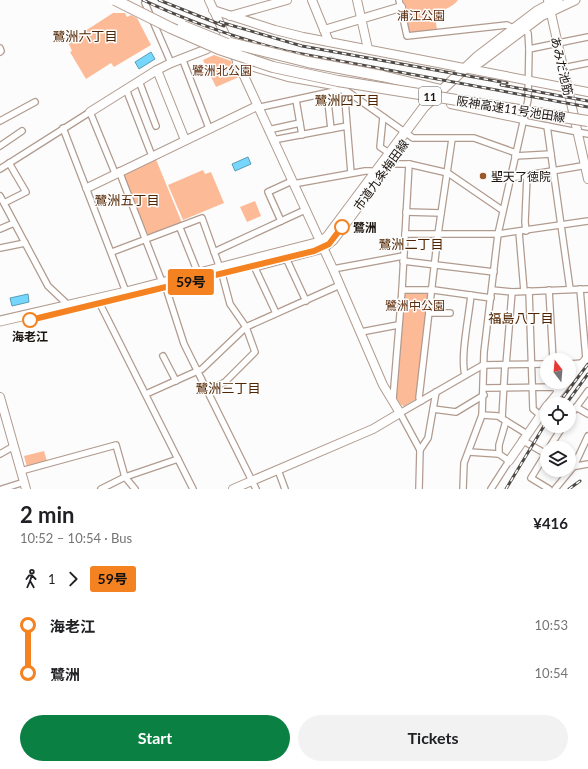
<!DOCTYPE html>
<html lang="en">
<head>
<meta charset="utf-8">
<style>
	:root { --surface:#fff; --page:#f2f2f2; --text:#202124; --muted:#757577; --accent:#0b8043 }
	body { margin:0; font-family:Lato,"Noto Sans JP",sans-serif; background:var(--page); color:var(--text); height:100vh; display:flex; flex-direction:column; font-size:15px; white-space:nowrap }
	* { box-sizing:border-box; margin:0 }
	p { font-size:13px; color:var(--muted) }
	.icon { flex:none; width:22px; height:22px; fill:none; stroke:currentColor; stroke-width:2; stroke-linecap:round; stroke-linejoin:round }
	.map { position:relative; height:489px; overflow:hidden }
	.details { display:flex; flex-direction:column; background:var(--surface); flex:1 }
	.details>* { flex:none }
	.badge { padding:0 8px; border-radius:3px; font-size:14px; line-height:26px }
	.needle { width:26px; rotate:344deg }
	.controls { position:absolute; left:540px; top:353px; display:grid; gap:8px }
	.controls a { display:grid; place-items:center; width:36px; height:36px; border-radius:50%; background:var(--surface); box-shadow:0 2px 6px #0003; font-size:20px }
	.map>.badge { position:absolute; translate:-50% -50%; box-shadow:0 0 0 2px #fff }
	.legs { display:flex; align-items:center; gap:6px; height:44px; padding:0 20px; font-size:13px }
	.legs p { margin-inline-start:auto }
	.headline { display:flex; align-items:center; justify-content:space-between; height:68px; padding:0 20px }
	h1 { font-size:22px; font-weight:700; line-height:30px }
	.action { display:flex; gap:8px; margin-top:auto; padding:8px 20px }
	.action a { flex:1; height:46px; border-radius:24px; background:var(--accent); color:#fff; font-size:16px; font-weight:700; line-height:46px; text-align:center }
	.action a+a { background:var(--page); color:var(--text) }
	ul { padding:0 20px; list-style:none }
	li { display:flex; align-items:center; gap:14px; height:48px; font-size:15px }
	li i { display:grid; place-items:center; width:6px; height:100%; margin:0 5px; background:currentColor }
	li i::after { content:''; width:10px; height:10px; margin:-5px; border:3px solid; border-radius:50%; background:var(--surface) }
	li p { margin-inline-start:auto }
	li:first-child i { background:linear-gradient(#0000 50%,currentColor 0) }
	li:last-child i { background:linear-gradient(currentColor 50%,#0000 0) }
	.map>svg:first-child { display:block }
	.green { fill:#fdba97 }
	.water { fill:#76d7fe; stroke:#5a9cb5 }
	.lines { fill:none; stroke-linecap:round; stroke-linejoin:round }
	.street-tunnel { stroke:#d9d9d7; stroke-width:5.5; stroke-dasharray:5.5 3; stroke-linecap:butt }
	.street-casing { stroke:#b19b8f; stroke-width:8 }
	.secondary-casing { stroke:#b19b8f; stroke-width:10 }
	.primary-casing { stroke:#b19b8f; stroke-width:11 }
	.highway-casing { stroke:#b19b8f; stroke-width:12 }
	.street { stroke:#fff; stroke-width:5.5 }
	.secondary { stroke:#fff; stroke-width:8 }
	.primary { stroke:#fff; stroke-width:9 }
	.highway { stroke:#fff; stroke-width:10 }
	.rail-casing { stroke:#504a46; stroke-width:3 }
	.rail { stroke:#fbfcfb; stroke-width:1.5; stroke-dasharray:4.5; stroke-linecap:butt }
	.highway-bridge-casing { stroke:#b19b8f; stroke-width:12; stroke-linecap:butt }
	.highway-bridge { stroke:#fff; stroke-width:10 }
	.line-1-casing { stroke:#fff; stroke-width:9 }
	.line-1 { stroke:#f58220; stroke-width:6 }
	.poi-dot { fill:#9b5828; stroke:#fbfcfb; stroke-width:1.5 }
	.stop-1-dot { fill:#fff; stroke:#f58220; stroke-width:2 }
	.labels { text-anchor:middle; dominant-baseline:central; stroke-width:3; stroke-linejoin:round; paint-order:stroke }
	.shield { fill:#fbfcfb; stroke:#5d5854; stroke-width:1 }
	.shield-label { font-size:11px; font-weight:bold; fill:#19110c }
	.park-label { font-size:12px; fill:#5f2e11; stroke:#fbfcfb }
	.street-label { font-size:12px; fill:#19110c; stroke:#fbfcfb }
	.poi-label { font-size:12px; fill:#19110c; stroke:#fbfcfb; text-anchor:start }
	.stop-label { font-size:12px; font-weight:bold; fill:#19110c; stroke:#fbfcfb; text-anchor:start }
	.neighbourhood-label { font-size:13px; fill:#512501; stroke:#fbfcfb }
</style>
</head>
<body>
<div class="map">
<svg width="588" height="489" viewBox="0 0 588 489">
	<rect width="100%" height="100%" fill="#fbfcfb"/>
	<g class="green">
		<path d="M403 0H458C453 7 442 12 434 9L437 30 412 33 409 31Z"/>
		<path d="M113 13H125L127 17 131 15 137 18 151 45 114 67 111 63 86 79 70 52 72 51 68 42Z"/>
		<path d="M214 55 231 61 239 77 216 87 203 60Z"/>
		<path d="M155 157 182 223 149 235 147 233 123 174Z"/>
		<path d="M203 170 205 174 211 172 224 203 183 220 168 185Z"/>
		<path d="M255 201 261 216 247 222 240 207Z"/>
		<path d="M405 292 428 293 429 295 416 399 404 406 401 405 395 396 403 294Z"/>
		<path d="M44 451 47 461 27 467 24 456Z"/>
	</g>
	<g class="water">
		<path d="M151 52 155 59 139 69 135 62Z"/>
		<path d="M248 157 251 164 235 171 232 164Z"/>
		<path d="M28 294 29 302 12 306 10 298Z"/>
	</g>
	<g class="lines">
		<path class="street-tunnel" d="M331 62 333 50"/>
		<defs>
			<g id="street">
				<path d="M399 0 407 36 507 25 513 28"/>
				<path d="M145 3 171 63"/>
				<path d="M0 48 1 51 0 52"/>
				<path d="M529 49 588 37"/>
				<path d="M182 58 209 128"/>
				<path d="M563 68 588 63"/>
				<path d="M139 81 156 126"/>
				<path d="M344 88 351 173"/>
				<path d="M126 89 152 156"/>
				<path d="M327 93 331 129"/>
				<path d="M296 100 302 135"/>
				<path d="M257 106 261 107 344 89 413 138H474L516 153"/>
				<path d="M383 117 380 147 389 153"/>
				<path d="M523 119 527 122 588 134"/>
				<path d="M0 121 35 102"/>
				<path d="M547 126 570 289"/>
				<path d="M63 128 126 292"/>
				<path d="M268 130 300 123"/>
				<path d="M273 140 347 126"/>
				<path d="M0 146 22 131"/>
				<path d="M515 156 551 154"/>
				<path d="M391 162 395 164H409L448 173 502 210"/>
				<path d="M0 169 90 112 115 173"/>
				<path d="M119 171 162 282 166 288 184 344 256 489"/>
				<path d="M510 178 588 165"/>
				<path d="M293 184 365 171H371L374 175"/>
				<path d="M0 196 48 286 65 302 67 306"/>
				<path d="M4 203 26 192 9 163"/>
				<path d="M406 212 441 213"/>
				<path d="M281 221 268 192 292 181"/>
				<path d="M180 228 198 273"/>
				<path d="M0 229 14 223"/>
				<path d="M526 231 525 222 527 176"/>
				<path d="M519 232 524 291"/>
				<path d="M405 234H498L588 221"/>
				<path d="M0 248 25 243"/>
				<path d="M112 252 202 218 222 274 230 304 246 327 255 352 225 382 207 391"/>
				<path d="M214 252 305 210"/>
				<path d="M286 258 306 301"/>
				<path d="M403 261 494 272"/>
				<path d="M254 266 276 313"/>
				<path d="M333 269 403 256"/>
				<path d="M580 289 586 359"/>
				<path d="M402 290H434L491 298"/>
				<path d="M492 290 512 292 588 289"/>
				<path d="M549 290 553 360"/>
				<path d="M529 291 533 409 540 415"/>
				<path d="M97 298 193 489"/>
				<path d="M429 313H450"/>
				<path d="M361 332 398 325"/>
				<path d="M163 356 176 381"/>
				<path d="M569 364 583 363"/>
				<path d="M506 365 512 292"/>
				<path d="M465 375C460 357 469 316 471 295"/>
				<path d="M484 388 554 387 559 392"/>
				<path d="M146 394 202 369 246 327 340 285"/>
				<path d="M393 399 402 290 409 164"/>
				<path d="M421 401 419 398 438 234 452 139"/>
				<path d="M576 407 588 414"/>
				<path d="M433 409 456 412 484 395"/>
				<path d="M482 415 498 416 527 434"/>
				<path d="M569 417 588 391"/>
				<path d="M502 418 505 365"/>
				<path d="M522 440 546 454"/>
				<path d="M549 448 563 426"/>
				<path d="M420 450 428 438 436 392"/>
				<path d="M469 452 499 454 509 461 491 489"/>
				<path d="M547 452 531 478 549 489"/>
				<path d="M0 454 14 446"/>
				<path d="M499 454V445L506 421"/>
				<path d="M571 467 588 464"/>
				<path d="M278 470 285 489"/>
				<path d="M21 471 116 445 125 477 135 489"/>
				<path d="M2 489 24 482"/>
				<path d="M101 489 125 477 178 459"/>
				<path d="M419 489 420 450 400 413 483 365 547 364"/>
				<path d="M463 489 464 463 482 415 484 352 498 234 528 100 529 49 528 33 524 29"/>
				<path d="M555 489 574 466 588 436"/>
			</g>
			<g id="secondary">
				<path d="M209 0 333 269 383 385 400 413 373 429 233 489"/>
				<path d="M312 0 329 42"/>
				<path d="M357 0 368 49"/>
				<path d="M548 0 588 179"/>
				<path d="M213 10 275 30 303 37 588 92"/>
				<path d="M230 16 287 0"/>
				<path d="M324 30 401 7"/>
				<path d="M237 62 288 77 339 86"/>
				<path d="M157 70 185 140"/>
				<path d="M451 104 523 119"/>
				<path d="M90 112 157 70 171 63 207 49"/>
				<path d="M87 188 257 106"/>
				<path d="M569 380 588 357"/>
				<path d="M0 397 26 489"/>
				<path d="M549 404 567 382"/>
				<path d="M509 461 547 406"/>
			</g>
			<g id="primary">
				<path d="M470 66 480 62 541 16 575 0"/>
				<path d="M259 265 323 248 333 240 357 208"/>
				<path d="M0 321 126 292 320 242 327 237 424 107 478 56 537 11 558 0"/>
			</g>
			<path id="highway" d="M382 76 441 90"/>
		</defs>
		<use href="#street" class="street-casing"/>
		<use href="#secondary" class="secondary-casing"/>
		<use href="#primary" class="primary-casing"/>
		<use href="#highway" class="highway-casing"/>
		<use href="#street" class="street"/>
		<use href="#secondary" class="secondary"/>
		<use href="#primary" class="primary"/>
		<use href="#highway" class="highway"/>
		<defs>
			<g id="rail">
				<path d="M143 0C189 22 237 38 286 51L588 107"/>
				<path d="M159 0 224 26"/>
				<path d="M220 22 302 46 507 83"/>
				<path d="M501 85 588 101"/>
				<path d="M558 404 588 364"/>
				<path d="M566 404 588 374"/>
				<path d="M506 489 547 421"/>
				<path d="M569 489 580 481"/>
			</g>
		</defs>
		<use href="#rail" class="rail-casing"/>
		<use href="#rail" class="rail"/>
		<defs>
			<g id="highway-bridge">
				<path d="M115 0 171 28 219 49 273 67 338 81 588 121"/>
				<path d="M183 26 237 48"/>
				<path d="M231 43 308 62 382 76"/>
			</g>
		</defs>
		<use href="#highway-bridge" class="highway-bridge-casing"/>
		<use href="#highway-bridge" class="highway-bridge"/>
	</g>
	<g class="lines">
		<defs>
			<path id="line-1" d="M30 320 314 251 329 244 342 227"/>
		</defs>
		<use href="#line-1" class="line-1-casing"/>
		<use href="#line-1" class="line-1"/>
	</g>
	<circle class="poi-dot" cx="483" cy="176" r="4"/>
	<g class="stop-1-dot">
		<circle cx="342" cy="227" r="7"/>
		<circle cx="30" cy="320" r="7"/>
	</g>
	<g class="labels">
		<rect class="shield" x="419" y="87" width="22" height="18" rx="3"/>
		<g class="shield-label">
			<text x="430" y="96">11</text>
		</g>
		<g class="park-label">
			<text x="421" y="15">浦江公園</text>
			<text x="222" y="70">鷺洲北公園</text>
			<text x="415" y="305">鷺洲中公園</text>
		</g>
		<g class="street-label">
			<text transform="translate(562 66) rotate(77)">あみだ池筋</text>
			<text transform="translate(511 109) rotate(9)">阪神高速11号池田線</text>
			<text transform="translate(381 175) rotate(-54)">市道九条梅田線</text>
		</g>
		<g class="poi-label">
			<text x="491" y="176">聖天了徳院</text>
		</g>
		<g class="stop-label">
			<text x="353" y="227">鷺洲</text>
			<text x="30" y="336" text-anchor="middle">海老江</text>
		</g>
		<g class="neighbourhood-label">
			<text x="85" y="36">鷺洲六丁目</text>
			<text x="347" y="100">鷺洲四丁目</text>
			<text x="127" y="200">鷺洲五丁目</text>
			<text x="411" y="244">鷺洲二丁目</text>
			<text x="521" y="318">福島八丁目</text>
			<text x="228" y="388">鷺洲三丁目</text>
		</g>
	</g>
</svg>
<div class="controls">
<a><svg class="needle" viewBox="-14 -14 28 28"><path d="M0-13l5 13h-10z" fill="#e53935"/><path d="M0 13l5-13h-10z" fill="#757577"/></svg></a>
<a><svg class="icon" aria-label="locate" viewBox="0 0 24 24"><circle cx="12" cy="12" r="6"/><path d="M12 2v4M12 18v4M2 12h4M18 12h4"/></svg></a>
<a><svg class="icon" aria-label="layers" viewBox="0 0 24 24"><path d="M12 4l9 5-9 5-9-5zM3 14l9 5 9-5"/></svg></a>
</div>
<b class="badge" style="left:191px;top:282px;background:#f58220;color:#111">59号</b>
</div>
<section class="details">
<div class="headline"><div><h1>2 min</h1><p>10:52 – 10:54 · Bus</p></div><b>¥416</b></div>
<div class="legs"><svg class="icon" aria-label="walk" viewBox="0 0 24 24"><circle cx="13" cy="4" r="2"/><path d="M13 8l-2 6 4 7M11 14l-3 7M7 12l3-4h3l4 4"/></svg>1<svg class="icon" aria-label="forward" viewBox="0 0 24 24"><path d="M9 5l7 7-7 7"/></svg><b class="badge" style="background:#f58220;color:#111">59号</b></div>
<ul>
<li><i style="color:#f58220"></i><b>海老江</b><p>10:53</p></li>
<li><i style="color:#f58220"></i><b>鷺洲</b><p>10:54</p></li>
</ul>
<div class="action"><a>Start</a><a>Tickets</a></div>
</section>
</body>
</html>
